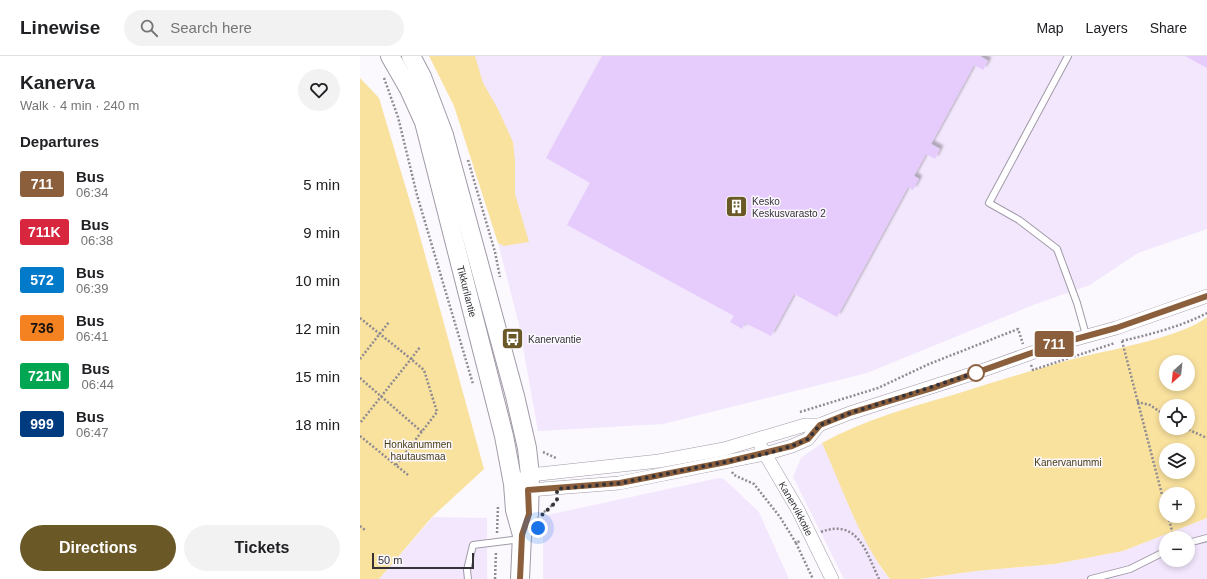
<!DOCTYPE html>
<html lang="en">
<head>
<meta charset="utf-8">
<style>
	:root { --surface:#fff; --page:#f2f2f2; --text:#202124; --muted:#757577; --line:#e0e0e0; --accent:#6a5927 }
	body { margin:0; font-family:Arial,sans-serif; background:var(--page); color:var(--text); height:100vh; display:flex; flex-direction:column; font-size:15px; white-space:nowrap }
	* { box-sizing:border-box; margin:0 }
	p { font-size:13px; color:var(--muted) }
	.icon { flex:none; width:22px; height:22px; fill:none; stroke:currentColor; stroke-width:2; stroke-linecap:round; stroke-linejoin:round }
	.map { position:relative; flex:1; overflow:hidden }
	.details { display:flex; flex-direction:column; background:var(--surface); width:360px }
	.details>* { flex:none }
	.badge { padding:0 8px; border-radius:3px; font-size:14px; line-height:26px }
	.needle { width:26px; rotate:207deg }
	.tools { position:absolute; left:799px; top:299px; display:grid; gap:8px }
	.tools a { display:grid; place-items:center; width:36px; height:36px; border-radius:50%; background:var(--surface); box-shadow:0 2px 6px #0003; font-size:20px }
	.scale { position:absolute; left:12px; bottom:10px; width:102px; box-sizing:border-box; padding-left:4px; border:2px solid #343137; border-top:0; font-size:11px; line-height:14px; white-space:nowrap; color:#343137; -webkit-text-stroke:3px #fbf8fe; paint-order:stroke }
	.you { position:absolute; width:20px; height:20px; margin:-10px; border:3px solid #fff; border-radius:50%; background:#1a73e8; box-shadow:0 0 0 6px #1a73e833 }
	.map>.badge { position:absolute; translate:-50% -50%; box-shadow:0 0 0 2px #fff }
	h2 { padding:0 20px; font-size:15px; line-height:36px }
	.round { display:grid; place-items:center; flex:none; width:42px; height:42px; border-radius:21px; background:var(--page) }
	.headline { display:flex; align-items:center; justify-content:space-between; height:68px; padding:0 20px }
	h1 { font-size:19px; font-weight:800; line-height:30px }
	.button { display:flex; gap:8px; margin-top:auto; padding:8px 20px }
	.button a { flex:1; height:46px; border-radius:24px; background:var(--accent); color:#fff; font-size:16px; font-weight:800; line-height:46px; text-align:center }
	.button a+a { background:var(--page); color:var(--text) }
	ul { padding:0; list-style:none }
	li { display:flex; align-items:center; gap:12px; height:48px; padding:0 20px }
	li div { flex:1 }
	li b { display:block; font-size:15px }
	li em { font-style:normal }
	li .badge { min-width:44px; font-weight:700; text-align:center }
	header { display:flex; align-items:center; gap:24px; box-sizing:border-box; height:56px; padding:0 20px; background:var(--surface); border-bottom:1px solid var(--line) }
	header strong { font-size:19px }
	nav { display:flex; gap:22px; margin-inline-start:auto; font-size:14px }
	.search { width:280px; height:36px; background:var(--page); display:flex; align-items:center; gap:10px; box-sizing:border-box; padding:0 14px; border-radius:22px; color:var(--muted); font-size:15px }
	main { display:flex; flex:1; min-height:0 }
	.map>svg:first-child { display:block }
	.built { fill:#f3e7fd; fill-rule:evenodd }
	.green { fill:#f9e19e; fill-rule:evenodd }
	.building { fill:#e6ccfc; filter:url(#shadow) }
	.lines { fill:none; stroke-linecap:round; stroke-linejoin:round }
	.service-casing { stroke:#a19aa8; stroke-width:8 }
	.minor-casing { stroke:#a19aa8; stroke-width:14 }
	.secondary-casing { stroke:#a19aa8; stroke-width:20 }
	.path { stroke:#8e8b91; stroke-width:2.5; stroke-dasharray:2 2; stroke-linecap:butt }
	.service { stroke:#fff; stroke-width:6 }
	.minor { stroke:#fff; stroke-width:13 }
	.secondary { stroke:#fff; stroke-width:18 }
	.line-casing { stroke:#fff; stroke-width:9 }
	.line { stroke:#8b5e3c; stroke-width:6 }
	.walk { stroke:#343137; stroke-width:4; stroke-dasharray:0 7.2 }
	.stop-dot { fill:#fff; stroke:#8b5e3c; stroke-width:2 }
	.labels { text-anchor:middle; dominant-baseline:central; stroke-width:3; stroke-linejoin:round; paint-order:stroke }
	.poi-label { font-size:10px; fill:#343137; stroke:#fbf8fe; text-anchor:start }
	.street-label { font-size:10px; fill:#343137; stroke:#fbf8fe }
	.park-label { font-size:10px; fill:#483b13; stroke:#fbf8fe }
</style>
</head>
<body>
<header>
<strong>Linewise</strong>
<div class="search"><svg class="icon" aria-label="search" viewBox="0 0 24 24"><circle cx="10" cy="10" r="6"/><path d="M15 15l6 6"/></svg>Search here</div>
<nav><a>Map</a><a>Layers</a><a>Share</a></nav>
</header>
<main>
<section class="details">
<div class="headline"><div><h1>Kanerva</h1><p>Walk · 4 min · 240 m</p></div><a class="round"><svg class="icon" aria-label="heart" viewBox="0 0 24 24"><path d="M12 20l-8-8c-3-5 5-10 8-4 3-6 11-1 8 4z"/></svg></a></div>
<h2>Departures</h2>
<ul>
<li><span class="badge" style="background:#8b5e3c;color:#fff">711</span><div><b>Bus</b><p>06:34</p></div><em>5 min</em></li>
<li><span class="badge" style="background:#d7263d;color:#fff">711K</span><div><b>Bus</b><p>06:38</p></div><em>9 min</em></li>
<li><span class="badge" style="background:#007ac9;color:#fff">572</span><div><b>Bus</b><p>06:39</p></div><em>10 min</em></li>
<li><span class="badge" style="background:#f58220;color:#111">736</span><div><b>Bus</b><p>06:41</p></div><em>12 min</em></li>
<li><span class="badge" style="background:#00a651;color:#fff">721N</span><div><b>Bus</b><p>06:44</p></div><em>15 min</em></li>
<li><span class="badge" style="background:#003b80;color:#fff">999</span><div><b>Bus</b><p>06:47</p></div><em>18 min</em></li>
</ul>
<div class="button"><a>Directions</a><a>Tickets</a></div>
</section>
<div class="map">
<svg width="847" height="523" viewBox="0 0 847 523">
	<defs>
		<filter id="shadow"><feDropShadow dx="3.5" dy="-3.5" stdDeviation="1" flood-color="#0004"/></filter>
	</defs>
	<rect width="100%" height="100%" fill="#fbf8fe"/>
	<g class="built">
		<path d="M77 0H847V173L778 197 730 229 673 249 507 317 303 368 178 375 159 269 120 116Z"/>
		<path d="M462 387 500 472 522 514 530 523H484L433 421 441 402Z"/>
		<path d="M359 422 364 423 399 456 429 523H183V460Z"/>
		<path d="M73 461 127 462V523H19Z"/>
		<path d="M847 462V523H559L616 515 695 508 763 495ZM806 482H828V504H806Z"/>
	</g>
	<g class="green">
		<path d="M69 0H115L123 27 138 53 153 86 155 105V138L169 186 144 190 138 187 94 50Z"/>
		<path d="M0 22 19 42 56 166 124 413 72 461 19 523H0Z"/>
		<path d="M847 261V462L763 495 695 508 616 515 559 523H530C500 486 482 431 462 387 504 364 550 351 596 338 637 325 679 312 721 301 754 293 822 281 847 261ZM806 306H828V328H806ZM806 350H828V372H806ZM806 394H828V416H806ZM806 438H828V460H806Z"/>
	</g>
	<g class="building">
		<path d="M242 0H620L628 5 623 14 614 9 571 88 580 93 575 103 566 98 554 120 559 123 553 134 548 131 477 261 434 238 411 280 385 267 382 273 370 266 374 260 207 169 230 127 186 102Z"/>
		<path d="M825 0H847V12Z"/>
	</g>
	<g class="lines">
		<defs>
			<g id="service">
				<path d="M708 0 629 147 659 164 697 193 717 247 726 279"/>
				<path d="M828 487 847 482"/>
				<path d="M108 523 107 514 113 489 161 483"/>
				<path d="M731 523 770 513 806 495"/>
			</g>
			<g id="minor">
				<path id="s1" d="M401 391 438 454 472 523"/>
				<path d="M162 423 170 419 299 405 364 393 445 369H459L490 357 618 316 694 289 756 272 847 240"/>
				<path d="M162 431 169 434 259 427 405 398 432 390 448 383 459 369"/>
			</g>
			<g id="secondary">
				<path id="s2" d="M30 0 49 33 64 66 144 380 153 428 155 454 162 479"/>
				<path d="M51 0 62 21 84 79 155 340 167 392 170 419 169 458 162 479 160 523"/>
			</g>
		</defs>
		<use href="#service" class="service-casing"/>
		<use href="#minor" class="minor-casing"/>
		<use href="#secondary" class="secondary-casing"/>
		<g class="path">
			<path d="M24 22 38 61 57 139 113 328"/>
			<path d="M108 104 135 196 140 221"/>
			<path d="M0 262 51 303 0 367"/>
			<path d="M762 285C791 278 820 271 847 257"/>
			<path d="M762 285 806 454"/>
			<path d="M0 303 29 266"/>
			<path d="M671 309 673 314 755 287"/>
			<path d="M0 322 62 376"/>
			<path d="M777 346 790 349 806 360"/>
			<path d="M440 356 518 332 569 308 658 273 663 288"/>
			<path d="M825 372 847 382"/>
			<path d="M0 380 48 419"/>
			<path d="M183 396 196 402"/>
			<path d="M36 409 77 356 64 314 51 303 60 291"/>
			<path d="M372 416 374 419 394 428 420 461 436 487 440 485"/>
			<path d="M184 456 197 445"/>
			<path d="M808 460 814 482"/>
			<path d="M0 470 5 474"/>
			<path d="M461 476C498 462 506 496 519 523"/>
			<path d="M137 477 138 450"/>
			<path d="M436 487 453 523"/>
			<path d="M135 523 136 496"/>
		</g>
		<use href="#service" class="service"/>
		<use href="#minor" class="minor"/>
		<use href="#secondary" class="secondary"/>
	</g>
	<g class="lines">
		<defs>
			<path id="line" d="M160 523 162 479 169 458 168 434 260 427 366 406 432 390 448 383 460 369 490 357 573 332 694 289 756 272 847 240"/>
		</defs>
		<use href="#line" class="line-casing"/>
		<use href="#line" class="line"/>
		<path class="walk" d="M178 472 181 460 197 445V433L260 427 405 398 432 390 448 383 460 369 490 357 618 316 616 317"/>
	</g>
	<defs>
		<symbol id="building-square" viewBox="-11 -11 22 22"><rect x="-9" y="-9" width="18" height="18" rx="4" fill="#6a5927" stroke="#fbf8fe"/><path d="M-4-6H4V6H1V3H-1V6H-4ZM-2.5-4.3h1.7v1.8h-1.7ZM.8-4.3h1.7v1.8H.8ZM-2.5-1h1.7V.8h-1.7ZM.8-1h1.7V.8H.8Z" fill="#fff"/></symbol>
		<symbol id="bus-square" viewBox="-11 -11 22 22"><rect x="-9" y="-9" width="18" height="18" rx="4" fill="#6a5927" stroke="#fbf8fe"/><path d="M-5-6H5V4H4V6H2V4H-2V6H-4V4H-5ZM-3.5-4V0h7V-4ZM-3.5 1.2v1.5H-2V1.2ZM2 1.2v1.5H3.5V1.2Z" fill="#fff"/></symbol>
	</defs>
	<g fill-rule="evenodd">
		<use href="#building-square" x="364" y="138" width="25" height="25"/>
		<use href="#bus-square" x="140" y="270" width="25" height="25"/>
	</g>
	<circle class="stop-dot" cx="616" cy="317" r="8"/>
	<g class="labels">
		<g class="poi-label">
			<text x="392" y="145">Kesko<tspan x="392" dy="12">Keskusvarasto 2</tspan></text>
			<text x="168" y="283">Kanervantie</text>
		</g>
		<g class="street-label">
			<text stroke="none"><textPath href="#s2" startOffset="249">Tikkurilantie</textPath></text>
			<text stroke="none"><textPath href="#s1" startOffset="71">Kanervikkotie</textPath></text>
		</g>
		<g class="park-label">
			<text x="58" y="388">Honkanummen<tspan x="58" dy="12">hautausmaa</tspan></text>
			<text x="708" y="406">Kanervanummi</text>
		</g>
	</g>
</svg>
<div class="tools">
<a><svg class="needle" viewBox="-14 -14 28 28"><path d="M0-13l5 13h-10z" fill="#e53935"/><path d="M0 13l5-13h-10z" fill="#757577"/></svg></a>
<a><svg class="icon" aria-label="locate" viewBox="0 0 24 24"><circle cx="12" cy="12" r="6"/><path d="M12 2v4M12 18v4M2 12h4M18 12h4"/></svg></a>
<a><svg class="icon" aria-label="layers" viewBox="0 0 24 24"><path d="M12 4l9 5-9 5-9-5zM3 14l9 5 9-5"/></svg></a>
<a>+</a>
<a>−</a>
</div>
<div class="scale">50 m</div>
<div class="you" style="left:178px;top:472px"></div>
<b class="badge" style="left:694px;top:288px;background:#8b5e3c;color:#fff">711</b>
</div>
</main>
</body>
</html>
